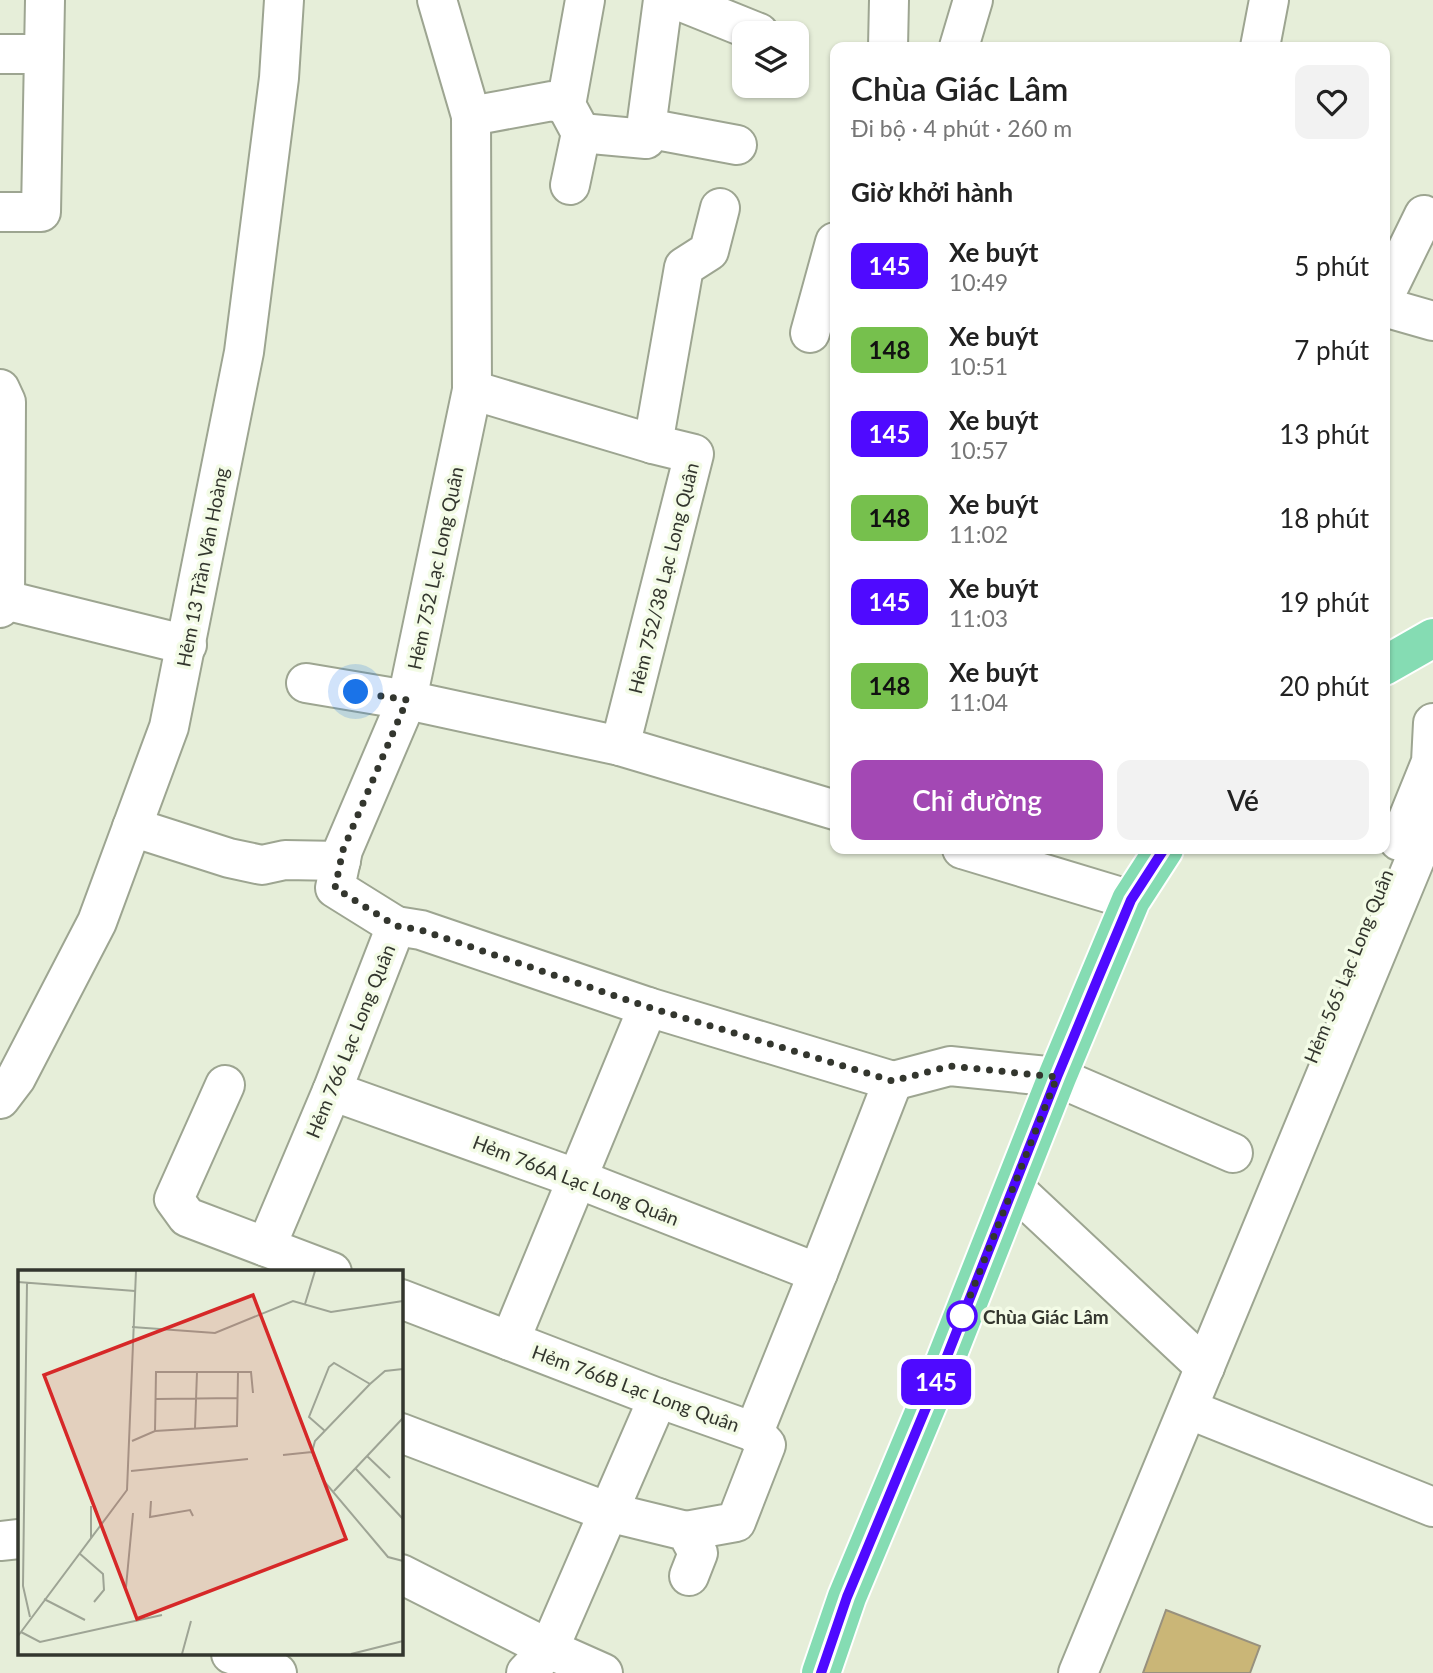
<!DOCTYPE html>
<html lang="vi">
<head>
<meta charset="utf-8">
<style>
	:root { --surface:#fff; --page:#f2f2f2; --text:#222; --muted:#767676; --accent:#a348b4 }
	body { margin:0; font-family:Lato,sans-serif; background:var(--page); color:var(--text); height:100vh; display:flex; flex-direction:column; font-size:26px; white-space:nowrap }
	* { box-sizing:border-box; margin:0 }
	p { font-size:23px; color:var(--muted) }
	.icon { flex:none; width:38px; height:38px; fill:none; stroke:currentColor; stroke-width:2; stroke-linecap:round; stroke-linejoin:round }
	.map { position:relative; flex:1; overflow:hidden }
	.sheet { position:absolute; left:830px; top:42px; width:560px; height:812px; display:flex; flex-direction:column; background:var(--surface); border-radius:14px; box-shadow:0 2px 5px #0004 }
	.sheet>* { flex:none }
	.badge { padding:0 14px; border-radius:10px; font-size:24px; line-height:46px }
	.buttons { position:absolute; left:732px; top:21px; display:grid; gap:14px }
	.buttons a { display:grid; place-items:center; width:77px; height:77px; border-radius:14px; background:var(--surface); box-shadow:0 2px 5px #0004; font-size:35px }
	.you { position:absolute; width:35px; height:35px; margin:-18px; border:5px solid #fff; border-radius:50%; background:#1a73e8; box-shadow:0 0 0 10px #1a73e833 }
	.map>.badge { position:absolute; translate:-50% -50%; box-shadow:0 0 0 4px #fff }
	h2 { padding:0 21px; font-size:26px; line-height:63px }
	.round { display:grid; place-items:center; flex:none; width:74px; height:74px; border-radius:14px; background:var(--page) }
	.headline { display:flex; align-items:center; justify-content:space-between; height:119px; padding:0 21px }
	h1 { font-size:33px; font-weight:600; line-height:52px }
	.primary-button { display:flex; gap:14px; margin-top:auto; padding:14px 21px }
	.primary-button a { flex:1; height:80px; border-radius:14px; background:var(--accent); color:#fff; font-size:28px; font-weight:600; line-height:80px; text-align:center }
	.primary-button a+a { background:var(--page); color:var(--text) }
	ul { padding:0; list-style:none }
	li { display:flex; align-items:center; gap:21px; height:84px; padding:0 21px }
	li div { flex:1 }
	li b { display:block; font-size:26px }
	li em { font-style:normal }
	li .badge { min-width:77px; font-weight:700; text-align:center }
	.map>svg:first-child { display:block }
	.building { fill:#cab677; stroke:#98917e; stroke-width:2 }
	.lines { fill:none; stroke-linecap:round; stroke-linejoin:round }
	.minor-casing { stroke:#9da591; stroke-width:42 }
	.major-casing { stroke:#fff; stroke-width:42 }
	.minor { stroke:#fff; stroke-width:38 }
	.major { stroke:#85dcb3; stroke-width:38 }
	.line-casing { stroke:#fff; stroke-width:16 }
	.line { stroke:#4f0aff; stroke-width:10 }
	.walk { stroke:#33362e; stroke-width:7; stroke-dasharray:0 12.6 }
	.stop-dot { fill:#fff; stroke:#4f0aff; stroke-width:3.5 }
	.labels { text-anchor:middle; dominant-baseline:central; stroke-width:7; stroke-linejoin:round; paint-order:stroke }
	.street-label { font-size:19px; fill:#33362e; stroke:#f3fbe6 }
	.stop-label { font-size:19px; font-weight:bold; fill:#33362e; stroke:#f3fbe6; text-anchor:start }
	.inset-road { fill:none; stroke:#9ea495; stroke-width:2 }
	.view { fill:#d62828; fill-opacity:0.15; stroke:#d62828; stroke-width:3.5 }
	.inset-edge { fill:none; stroke:#33362e; stroke-width:3.5 }
</style>
</head>
<body>
<div class="map">
<svg width="1433" height="1673" viewBox="0 0 1433 1673">
	<rect width="100%" height="100%" fill="#e6eed9"/>
	<path class="building" d="M1166 1610 1260 1646 1250 1673H1143Z"/>
	<g class="lines">
		<defs>
			<g id="minor">
				<path d="M677 0 759 33"/>
				<path d="M888 47 889 0"/>
				<path d="M959 47 973 0"/>
				<path d="M1260 47 1269 0"/>
				<path d="M0 54H44"/>
				<path d="M471 116 552 101 566 105"/>
				<path d="M646 128 663 0"/>
				<path d="M581 133 646 139V128L737 145"/>
				<path d="M570 185 581 133 566 105 585 0"/>
				<path d="M0 212H41L45 0"/>
				<path d="M1384 297 1424 215"/>
				<path d="M1384 307 1433 321"/>
				<path d="M810 333 835 242"/>
				<path d="M0 389 6 402 5 600 0 608"/>
				<path d="M472 390 653 444"/>
				<path d="M5 600 187 645"/>
				<path d="M306 683 407 700 620 746 835 810"/>
				<path d="M620 746 694 454 653 444 684 267 709 251 720 208"/>
				<path d="M132 827 229 858 262 865 285 860 341 861"/>
				<path d="M1399 841 1431 762 1433 723"/>
				<path d="M962 849 1131 900"/>
				<path d="M396 926 335 888 343 850 407 700 472 390 471 116 437 0"/>
				<path d="M225 1085 174 1199 187 1217 332 1272"/>
				<path d="M332 1091 578 1179 818 1273"/>
				<path d="M0 1099 16 1078 97 922 169 727 244 352 279 78 284 0"/>
				<path d="M1014 1188 1205 1367"/>
				<path d="M266 1247 332 1091 396 926 421 930 648 1007 893 1081 950 1066 1057 1077 1233 1153"/>
				<path d="M401 1299 658 1398 754 1432 818 1273 893 1081"/>
				<path d="M510 1341 648 1007"/>
				<path d="M1188 1409 1433 1507"/>
				<path d="M401 1433 608 1512 686 1531 698 1553 689 1576"/>
				<path d="M686 1531 736 1522 766 1445 754 1432"/>
				<path d="M0 1541 19 1539"/>
				<path d="M401 1574 549 1649 603 1673"/>
				<path d="M231 1654 265 1665 277 1673"/>
				<path d="M526 1673 549 1649 658 1398"/>
				<path d="M1078 1673 1433 816"/>
			</g>
			<g id="major">
				<path d="M1384 666 1433 638"/>
				<path d="M821 1673 847 1597 938 1379 1057 1077 1131 900 1164 849"/>
			</g>
		</defs>
		<use href="#minor" class="minor-casing"/>
		<use href="#major" class="major-casing"/>
		<use href="#minor" class="minor"/>
		<use href="#major" class="major"/>
	</g>
	<g class="lines">
		<defs>
			<path id="line" d="M821 1673 847 1597 938 1379 1057 1077 1099 976 1131 900 1164 849"/>
		</defs>
		<use href="#line" class="line-casing"/>
		<use href="#line" class="line"/>
		<path class="walk" d="M356 692 407 700 343 850 335 888 396 926 421 930 648 1007 893 1081 950 1066 1057 1077 959 1324 962 1316"/>
	</g>
	<circle class="stop-dot" cx="962" cy="1316" r="14"/>
	<g class="labels">
		<g class="street-label">
			<text transform="translate(202 567) rotate(-79)">Hẻm 13 Trần Văn Hoàng</text>
			<text transform="translate(435 568) rotate(-78)">Hẻm 752 Lạc Long Quân</text>
			<text transform="translate(663 578) rotate(-76)">Hẻm 752/38 Lạc Long Quân</text>
			<text transform="translate(1348 966) rotate(-68)">Hẻm 565 Lạc Long Quân</text>
			<text transform="translate(350 1041) rotate(-68)">Hẻm 766 Lạc Long Quân</text>
			<text transform="translate(576 1180) rotate(21)">Hẻm 766A Lạc Long Quân</text>
			<text transform="translate(636 1388) rotate(20)">Hẻm 766B Lạc Long Quân</text>
		</g>
		<g class="stop-label">
			<text x="983" y="1316">Chùa Giác Lâm</text>
		</g>
	</g>
	<g transform="translate(18 1270)">
		<rect width="385" height="385" fill="#e6eed9"/>
		<path class="inset-road" d="M0 12 117 21M9 12 5 316 12 347M287 34 297 1M114 57 197 63 275 31 313 42 385 31M385 99 367 101 352 114 297 171 294 182 305 210 370 287 385 291M138 129 219 128M177 158 179 102M137 161 138 102H233L235 123M307 161 291 147 311 97 316 93 352 114M114 171 137 161 219 156 220 102M265 185 294 182M349 186 372 208M338 199 385 249M113 201 230 189M316 221 385 148M133 231 132 247 172 240 175 246M73 268V236M61 283 85 304 86 320 76 332M108 317 115 243M26 329 67 350M3 362 22 372 144 345M0 366 109 220 118 1M164 384 173 351M333 384 385 371"/>
		<path class="view" d="M235 25 328 269 119 349 26 105Z"/>
		<rect width="385" height="385" class="inset-edge"/>
	</g>
</svg>
<div class="buttons">
<a><svg class="icon" aria-label="layers" viewBox="0 0 24 24"><path d="M12 4l9 5-9 5-9-5zM3 14l9 5 9-5"/></svg></a>
</div>
<div class="you" style="left:356px;top:692px"></div>
<b class="badge" style="left:936px;top:1382px;background:#4f0aff;color:#fff">145</b>
<section class="sheet">
<div class="headline"><div><h1>Chùa Giác Lâm</h1><p>Đi bộ · 4 phút · 260 m</p></div><a class="round"><svg class="icon" aria-label="heart" viewBox="0 0 24 24"><path d="M12 20l-8-8c-3-5 5-10 8-4 3-6 11-1 8 4z"/></svg></a></div>
<h2>Giờ khởi hành</h2>
<ul>
<li><span class="badge" style="background:#4f0aff;color:#fff">145</span><div><b>Xe buýt</b><p>10:49</p></div><em>5 phút</em></li>
<li><span class="badge" style="background:#76c04d;color:#111">148</span><div><b>Xe buýt</b><p>10:51</p></div><em>7 phút</em></li>
<li><span class="badge" style="background:#4f0aff;color:#fff">145</span><div><b>Xe buýt</b><p>10:57</p></div><em>13 phút</em></li>
<li><span class="badge" style="background:#76c04d;color:#111">148</span><div><b>Xe buýt</b><p>11:02</p></div><em>18 phút</em></li>
<li><span class="badge" style="background:#4f0aff;color:#fff">145</span><div><b>Xe buýt</b><p>11:03</p></div><em>19 phút</em></li>
<li><span class="badge" style="background:#76c04d;color:#111">148</span><div><b>Xe buýt</b><p>11:04</p></div><em>20 phút</em></li>
</ul>
<div class="primary-button"><a>Chỉ đường</a><a>Vé</a></div>
</section>
</div>
</body>
</html>
